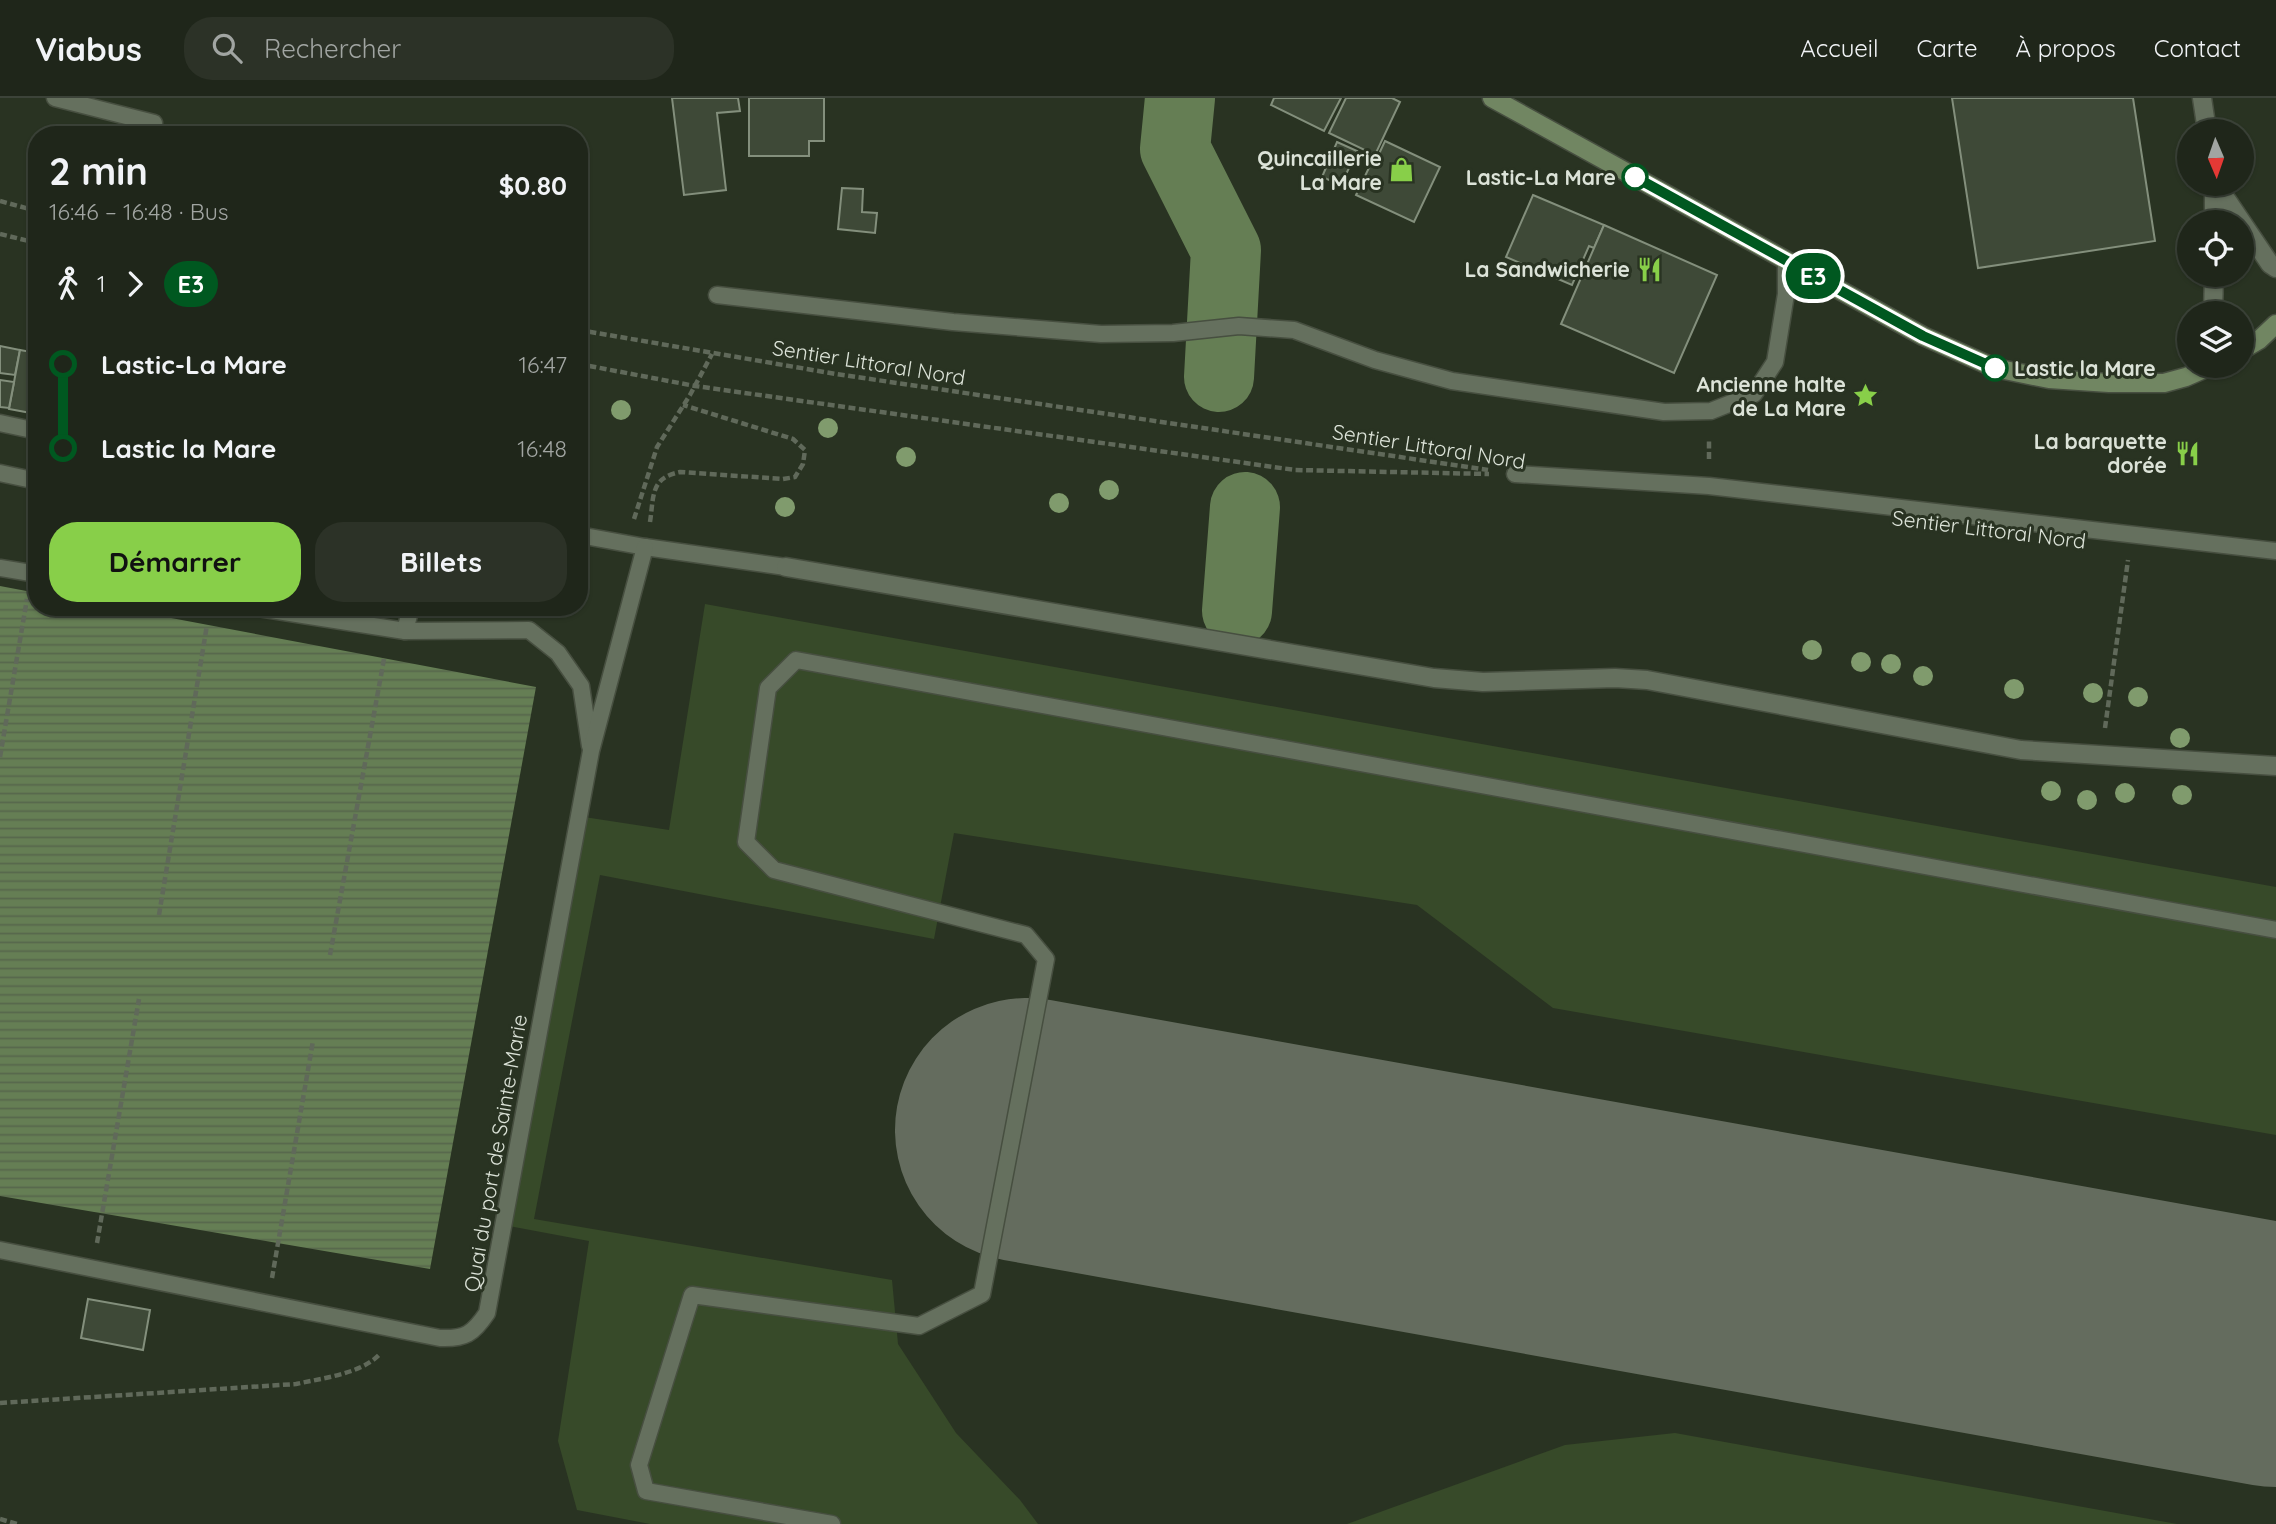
<!DOCTYPE html>
<html lang="fr">
<head>
<meta charset="utf-8">
<style>
	:root { --surface:#1f261a; --page:#2c3227; --text:#f1f3f6; --muted:#a1a5a2; --line:#3c4339; --accent:#88cf49 }
	body { margin:0; font-family:Quicksand,sans-serif; background:var(--page); color:var(--text); height:100vh; display:flex; flex-direction:column; font-size:26px; white-space:nowrap }
	* { box-sizing:border-box; margin:0 }
	p { font-size:23px; color:var(--muted) }
	.icon { flex:none; width:38px; height:38px; fill:none; stroke:currentColor; stroke-width:2; stroke-linecap:round; stroke-linejoin:round }
	.map { position:relative; flex:1; overflow:hidden }
	.panel { position:absolute; left:28px; top:28px; width:560px; height:490px; display:flex; flex-direction:column; background:var(--surface); border-radius:28px; box-shadow:0 2px 5px #0004,0 0 0 2px var(--line) }
	.panel>* { flex:none }
	.badge { padding:0 14px; border-radius:23px; font-size:24px; line-height:46px }
	.needle { width:46px; rotate:178deg }
	.fabs { position:absolute; left:2177px; top:21px; display:grid; gap:14px }
	.fabs a { display:grid; place-items:center; width:77px; height:77px; border-radius:50%; background:var(--surface); box-shadow:0 2px 5px #0004,0 0 0 2px var(--line); font-size:35px }
	.map>.badge { position:absolute; translate:-50% -50%; box-shadow:0 0 0 4px #fff }
	.legs { display:flex; align-items:center; gap:10px; height:77px; padding:0 21px; font-size:23px }
	.legs p { margin-inline-start:auto }
	.overview { display:flex; align-items:center; justify-content:space-between; height:119px; padding:0 21px }
	h1 { font-size:38px; font-weight:800; line-height:52px }
	.primary-button { display:flex; gap:14px; margin-top:auto; padding:14px 21px }
	.primary-button a { flex:1; height:80px; border-radius:28px; background:var(--accent); color:#111; font-size:28px; font-weight:800; line-height:80px; text-align:center }
	.primary-button a+a { background:var(--page); color:var(--text) }
	ul { padding:0 21px; list-style:none }
	li { display:flex; align-items:center; gap:24px; height:84px; font-size:26px }
	li i { display:grid; place-items:center; width:10px; height:100%; margin:0 9px; background:currentColor }
	li i::after { content:''; width:18px; height:18px; margin:-9px; border:5px solid; border-radius:50%; background:var(--surface) }
	li p { margin-inline-start:auto }
	li:first-child i { background:linear-gradient(#0000 50%,currentColor 0) }
	li:last-child i { background:linear-gradient(currentColor 50%,#0000 0) }
	header { display:flex; align-items:center; gap:42px; box-sizing:border-box; height:98px; padding:0 35px; background:var(--surface); border-bottom:2px solid var(--line) }
	header strong { font-size:33px }
	nav { display:flex; gap:38px; margin-inline-start:auto; font-size:24px }
	.search { width:490px; height:63px; background:var(--page); display:flex; align-items:center; gap:18px; box-sizing:border-box; padding:0 24px; border-radius:28px; color:var(--muted); font-size:26px }
	.map>svg:first-child { display:block }
	.green { fill:#374a29 }
	.water { fill:url(#water-rules) }
	.lines { fill:none; stroke-linecap:round; stroke-linejoin:round }
	.river { stroke:#657e54; stroke-width:70 }
	.runway { stroke:#646c5e; stroke-width:264 }
	.building { fill:#3e4937; stroke:#838f7c; stroke-width:2 }
	.lane-casing { stroke:#474f40; stroke-width:19 }
	.street-casing { stroke:#474f40; stroke-width:21 }
	.secondary-casing { stroke:#474f40; stroke-width:21 }
	.path { stroke:#60695a; stroke-width:4.5; stroke-dasharray:7 3.5; stroke-linecap:butt }
	.lane { stroke:#65705e; stroke-width:16 }
	.street { stroke:#65705e; stroke-width:18 }
	.secondary { stroke:#718662; stroke-width:18 }
	.tree { fill:#809b6d }
	.line-1-casing { stroke:#fff; stroke-width:16 }
	.line-1 { stroke:#005820; stroke-width:10 }
	.stop-1-dot { fill:#fff; stroke:#005820; stroke-width:3.5 }
	.labels { text-anchor:middle; dominant-baseline:central; stroke-width:6; stroke-linejoin:round; paint-order:stroke }
	.poi-label { font-size:21px; font-weight:bold; fill:#dce3d8; stroke:#293322; text-anchor:end }
	.stop-label { font-size:21px; font-weight:bold; fill:#dce3d8; stroke:#293322; text-anchor:end }
	.street-label { font-size:21px; fill:#dce3d8; stroke:#293322 }
</style>
</head>
<body>
<header>
<strong>Viabus</strong>
<div class="search"><svg class="icon" aria-label="search" viewBox="0 0 24 24"><circle cx="10" cy="10" r="6"/><path d="M15 15l6 6"/></svg>Rechercher</div>
<nav><a>Accueil</a><a>Carte</a><a>À propos</a><a>Contact</a></nav>
</header>
<div class="map">
<svg width="2276" height="1426" viewBox="0 0 2276 1426">
	<defs>
		<pattern id="water-rules" width="6" height="5" patternUnits="userSpaceOnUse" patternTransform="scale(1.75)"><rect width="6" height="5" fill="#657e54"/><path d="M0 2.5h6" fill="none" stroke="#57674c"/></pattern>
	</defs>
	<rect width="100%" height="100%" fill="#293322"/>
	<g class="green">
		<path d="M705 506 2276 789V1037L1553 910 1417 807 954 735 934 841 600 777 534 1121 892 1182 898 1246 956 1335 1020 1402 1038 1426H650L577 1412 558 1343 589 1143 509 1128 584 719 669 732Z"/>
		<path d="M1675 1335 2177 1426H1347L1565 1347Z"/>
	</g>
	<path class="water" d="M0 488 37 495V509H113L536 589 430 1171 0 1098Z"/>
	<g class="lines">
		<g class="river">
			<path d="M1180 0 1175 51 1226 152 1219 279"/>
			<path d="M1237 513 1245 409"/>
		</g>
		<path class="runway" d="M1027 1032 2276 1257"/>
	</g>
	<g class="building">
		<path d="M672 0H738L740 13 717 15 726 92 684 97Z"/>
		<path d="M749 0H824V43H809V58H749Z"/>
		<path d="M1274 0H1341L1324 33 1271 7Z"/>
		<path d="M1346 0H1392L1400 4 1375 57 1329 35Z"/>
		<path d="M1952 0H2133L2155 143 1978 170Z"/>
		<path d="M1385 43 1440 69 1414 124 1356 97 1375 57 1378 58Z"/>
		<path d="M1337 44 1357 53 1341 87 1322 79Z"/>
		<path d="M842 90 863 91 862 114 877 115 875 135 838 131Z"/>
		<path d="M1533 97 1604 127 1594 150 1589 148 1572 187 1506 159Z"/>
		<path d="M1604 127 1717 177 1674 275 1561 226Z"/>
		<path d="M0 248 20 252 15 277 0 275Z"/>
		<path d="M20 252 37 255V283L31 315 9 311Z"/>
		<path d="M0 282 14 284 9 310 0 309Z"/>
		<path d="M88 1201 150 1212 143 1252 81 1240Z"/>
	</g>
	<g class="lines">
		<defs>
			<g id="lane">
				<path d="M55 0 154 25"/>
				<path d="M717 197 953 224 1101 236 1173 235 1239 228 1294 232 1375 262 1452 283 1664 314 1711 313 1754 296 1775 264 1786 196V163"/>
				<path d="M0 325 37 333"/>
				<path d="M0 375 37 383"/>
				<path d="M1515 376 1709 388 2276 453"/>
				<path d="M579 437 645 449 786 469"/>
				<path d="M0 470 37 476"/>
				<path d="M251 509 405 533 529 532 558 555 581 588 590 648"/>
				<path d="M405 533 411 509"/>
				<path d="M0 1152 440 1240C465 1241 473 1236 487 1215L591 653 645 449"/>
				<path d="M832 1426 646 1393 639 1367 692 1197 919 1228 982 1196 1046 861 1026 837 774 772 746 744 768 590 796 562 2276 832"/>
			</g>
			<g id="street">
				<path d="M2202 0 2207 33"/>
				<path d="M2214 86V124"/>
				<path d="M2216 86 2270 166 2276 170"/>
				<path d="M2213 215 2214 177"/>
				<path d="M786 469 1434 580 1483 584 1615 580 1647 582 2021 652 2276 668"/>
			</g>
			<g id="secondary">
				<path d="M1492 0 1923 238 1995 270 2049 281 2109 285H2164L2186 279 2211 268"/>
				<path d="M2242 252 2259 242 2276 226"/>
			</g>
		</defs>
		<use href="#lane" class="lane-casing"/>
		<use href="#street" class="street-casing"/>
		<use href="#secondary" class="secondary-casing"/>
		<g class="path">
			<path d="M0 103 37 113"/>
			<path d="M0 136 37 145"/>
			<path d="M579 232 836 276 1488 372"/>
			<path d="M579 266 695 288 1295 372 1489 376"/>
			<path d="M1709 361V342"/>
			<path d="M634 421 657 349 690 297 712 256"/>
			<path d="M650 424C654 398 650 380 680 374L783 381 795 379 803 366 805 352 793 341 683 307"/>
			<path d="M2105 630 2128 462"/>
			<path d="M0 659 27 501"/>
			<path d="M159 817 207 527"/>
			<path d="M330 857 384 561"/>
			<path d="M97 1145 139 901"/>
			<path d="M272 1180 313 943"/>
			<path d="M0 1305 296 1286C323 1280 361 1276 380 1256"/>
			<path d="M0 1421 17 1426"/>
		</g>
		<use href="#lane" class="lane"/>
		<use href="#street" class="street"/>
		<use href="#secondary" class="secondary"/>
	</g>
	<g class="tree">
		<circle cx="621" cy="312" r="10"/>
		<circle cx="828" cy="330" r="10"/>
		<circle cx="906" cy="359" r="10"/>
		<circle cx="1109" cy="392" r="10"/>
		<circle cx="1059" cy="405" r="10"/>
		<circle cx="785" cy="409" r="10"/>
		<circle cx="1812" cy="552" r="10"/>
		<circle cx="1861" cy="564" r="10"/>
		<circle cx="1891" cy="566" r="10"/>
		<circle cx="1923" cy="578" r="10"/>
		<circle cx="2014" cy="591" r="10"/>
		<circle cx="2093" cy="595" r="10"/>
		<circle cx="2138" cy="599" r="10"/>
		<circle cx="2180" cy="640" r="10"/>
		<circle cx="2051" cy="693" r="10"/>
		<circle cx="2125" cy="695" r="10"/>
		<circle cx="2182" cy="697" r="10"/>
		<circle cx="2087" cy="702" r="10"/>
	</g>
	<g class="lines">
		<defs>
			<path id="line-1" d="M1635 79 1923 238 1995 270"/>
		</defs>
		<use href="#line-1" class="line-1-casing"/>
		<use href="#line-1" class="line-1"/>
	</g>
	<defs>
		<symbol id="shop-bare" viewBox="-9 -9 18 18"><path d="M-5-2.5h2.3a2.7 3.5 0 0 1 5.4 0H5L5.5 6h-11ZM-1.5-2.5h3a1.5 2.3 0 0 0-3 0Z" fill="#88cf49" stroke="#293322" stroke-width="2.5" paint-order="stroke"/></symbol>
		<symbol id="restaurant-bare" viewBox="-9 -9 18 18"><path d="M-5-6h1v4h1v-4h1v4h1v-4h1v5L-1.5 .5V6h-2V.5L-5-1ZM5-6V6H3V1.5H1.5Q1.5-4 5-6Z" fill="#88cf49" stroke="#293322" stroke-width="2.5" paint-order="stroke"/></symbol>
		<symbol id="sight-bare" viewBox="-9 -9 18 18"><path d="M0-6L1.8-2.2L6-1.7L2.9 1.2L3.7 5.4L0 3.3L-3.7 5.4L-2.9 1.2L-6-1.7L-1.8-2.2Z" fill="#88cf49" stroke="#293322" stroke-width="2.5" paint-order="stroke"/></symbol>
	</defs>
	<g fill-rule="evenodd">
		<use href="#shop-bare" x="1384" y="54" width="35" height="35"/>
		<use href="#restaurant-bare" x="1632" y="154" width="35" height="35"/>
		<use href="#sight-bare" x="1848" y="280" width="35" height="35"/>
		<use href="#restaurant-bare" x="2170" y="338" width="35" height="35"/>
	</g>
	<g class="stop-1-dot">
		<circle cx="1635" cy="79" r="12"/>
		<circle cx="1995" cy="270" r="12"/>
	</g>
	<g class="labels">
		<g class="poi-label">
			<text x="1382" y="60">Quincaillerie<tspan x="1382" dy="24">La Mare</tspan></text>
			<text x="1630" y="171">La Sandwicherie</text>
			<text x="1846" y="286">Ancienne halte<tspan x="1846" dy="24">de La Mare</tspan></text>
			<text x="2167" y="343">La barquette<tspan x="2167" dy="24">dorée</tspan></text>
		</g>
		<g class="stop-label">
			<text x="1616" y="79">Lastic-La Mare</text>
			<text x="2014" y="270" text-anchor="start">Lastic la Mare</text>
		</g>
		<g class="street-label">
			<text transform="translate(869 264) rotate(9)">Sentier Littoral Nord</text>
			<text transform="translate(1429 348) rotate(9)">Sentier Littoral Nord</text>
			<text transform="translate(1989 431) rotate(7)">Sentier Littoral Nord</text>
			<text transform="translate(495 1055) rotate(-80)">Quai du port de Sainte-Marie</text>
		</g>
	</g>
</svg>
<div class="fabs">
<a><svg class="needle" viewBox="-14 -14 28 28"><path d="M0-13l5 13h-10z" fill="#e53935"/><path d="M0 13l5-13h-10z" fill="#a1a5a2"/></svg></a>
<a><svg class="icon" aria-label="locate" viewBox="0 0 24 24"><circle cx="12" cy="12" r="6"/><path d="M12 2v4M12 18v4M2 12h4M18 12h4"/></svg></a>
<a><svg class="icon" aria-label="layers" viewBox="0 0 24 24"><path d="M12 4l9 5-9 5-9-5zM3 14l9 5 9-5"/></svg></a>
</div>
<b class="badge" style="left:1813px;top:178px;background:#005820;color:#fff">E3</b>
<section class="panel">
<div class="overview"><div><h1>2 min</h1><p>16:46 – 16:48 · Bus</p></div><b>$0.80</b></div>
<div class="legs"><svg class="icon" aria-label="walk" viewBox="0 0 24 24"><circle cx="13" cy="4" r="2"/><path d="M13 8l-2 6 4 7M11 14l-3 7M7 12l3-4h3l4 4"/></svg>1<svg class="icon" aria-label="forward" viewBox="0 0 24 24"><path d="M9 5l7 7-7 7"/></svg><b class="badge" style="background:#005820;color:#fff">E3</b></div>
<ul>
<li><i style="color:#005820"></i><b>Lastic-La Mare</b><p>16:47</p></li>
<li><i style="color:#005820"></i><b>Lastic la Mare</b><p>16:48</p></li>
</ul>
<div class="primary-button"><a>Démarrer</a><a>Billets</a></div>
</section>
</div>
</body>
</html>
